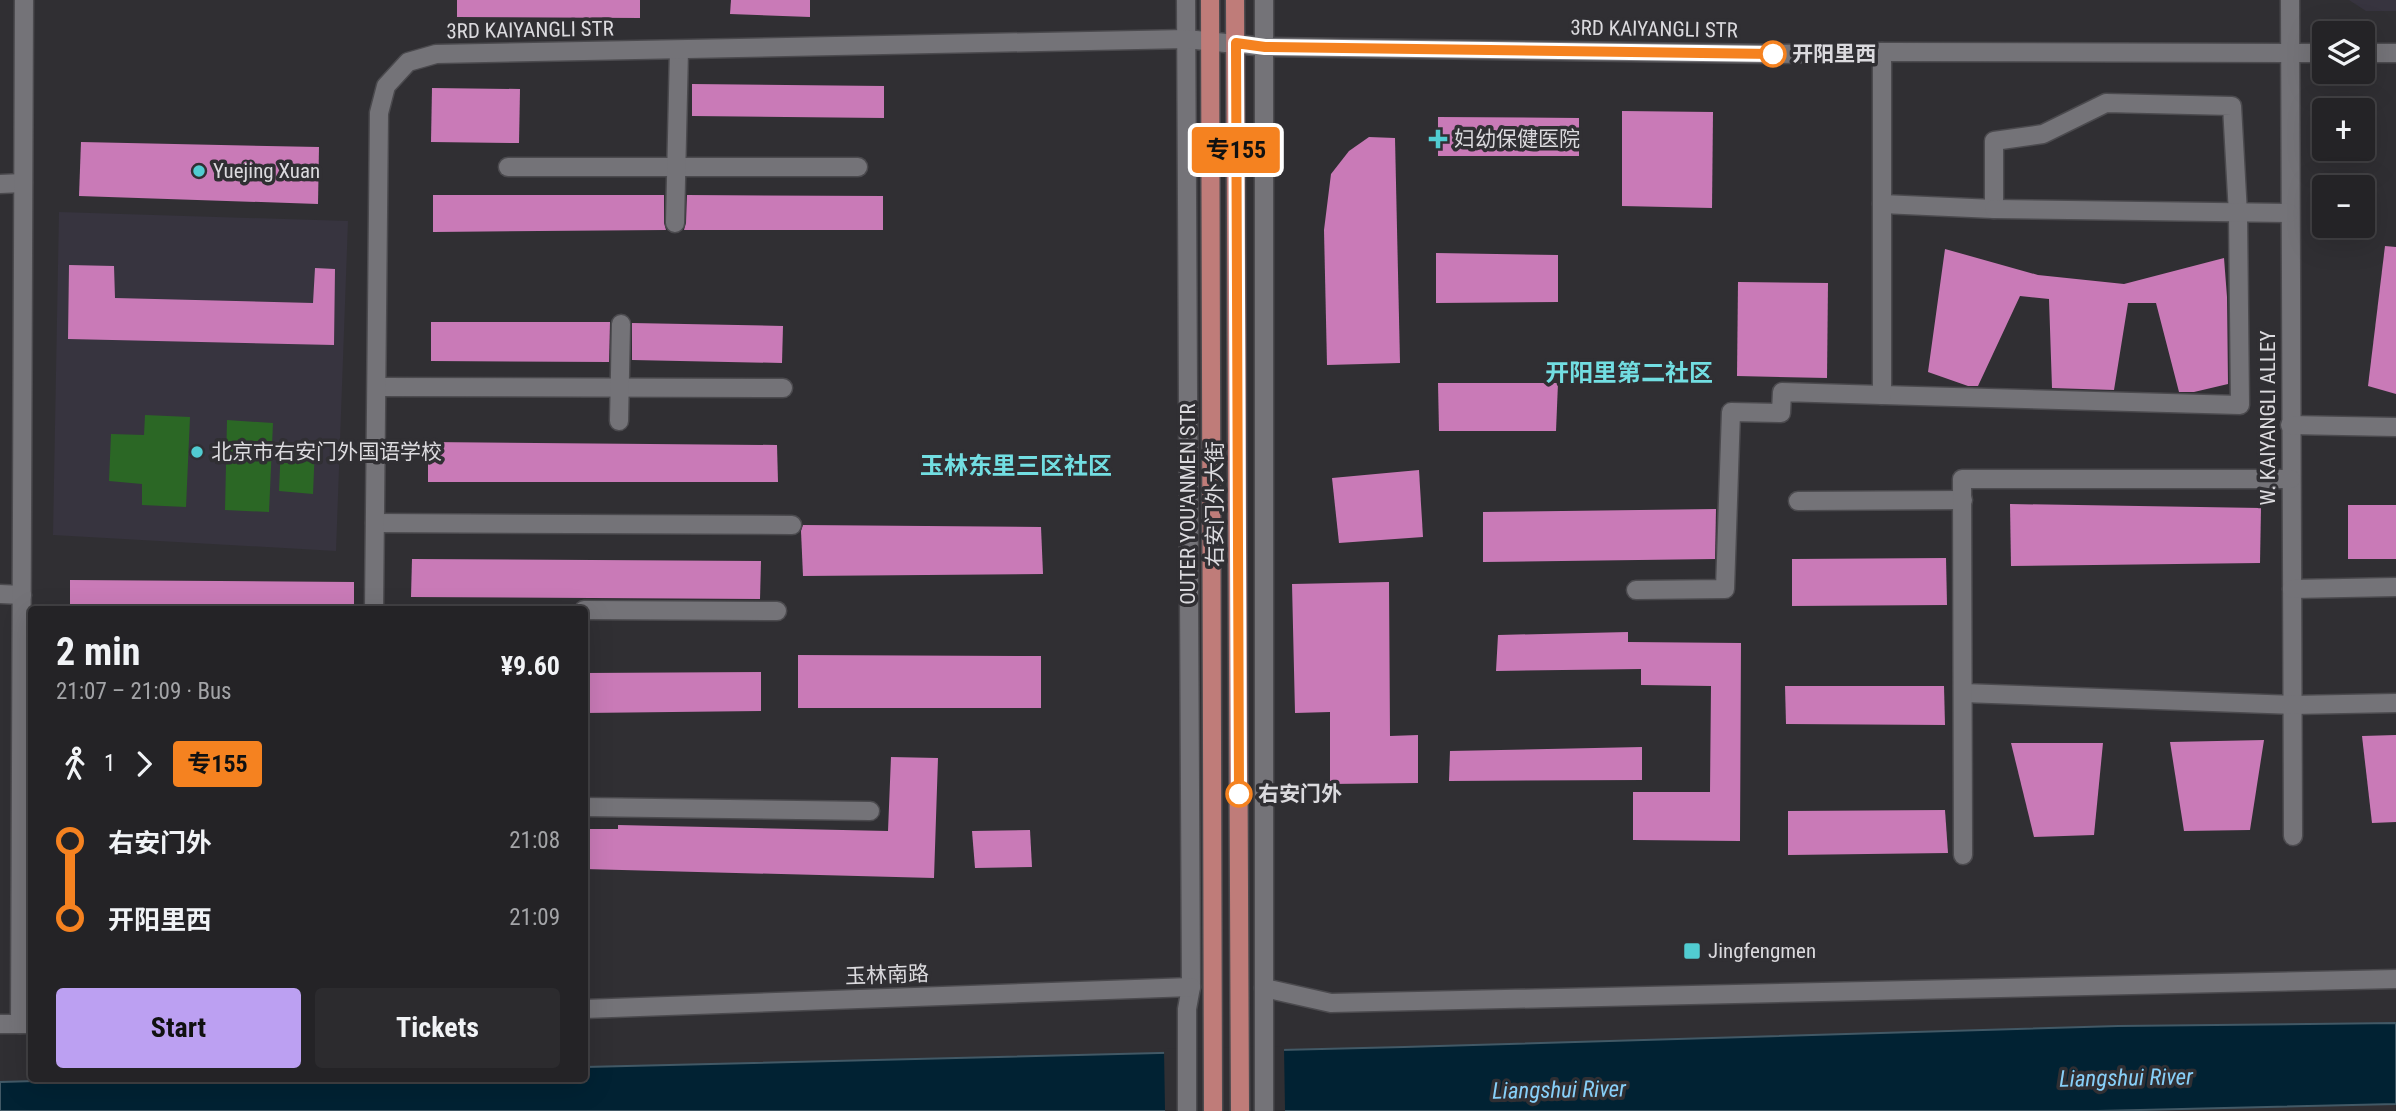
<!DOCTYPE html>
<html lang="en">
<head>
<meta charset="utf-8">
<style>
	:root { --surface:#242326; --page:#2c2b2e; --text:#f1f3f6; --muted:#a3a4a7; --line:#414043; --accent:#bca0f2 }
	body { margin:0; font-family:"Roboto Condensed","Noto Sans SC",sans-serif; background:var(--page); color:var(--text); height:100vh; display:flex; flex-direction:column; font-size:26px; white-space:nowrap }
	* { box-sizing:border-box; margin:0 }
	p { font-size:23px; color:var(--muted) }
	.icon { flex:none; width:38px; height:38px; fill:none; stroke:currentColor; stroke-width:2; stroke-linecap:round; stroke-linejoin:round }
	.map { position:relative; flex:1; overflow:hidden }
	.side { position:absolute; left:28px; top:606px; width:560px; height:476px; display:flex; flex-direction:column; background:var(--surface); border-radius:7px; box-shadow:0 7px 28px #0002,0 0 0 2px var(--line) }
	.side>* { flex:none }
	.badge { padding:0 14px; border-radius:5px; font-size:24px; line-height:46px }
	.tools { position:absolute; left:2312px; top:21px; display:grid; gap:14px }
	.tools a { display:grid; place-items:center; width:63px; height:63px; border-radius:7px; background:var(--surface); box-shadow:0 7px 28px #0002,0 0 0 2px var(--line); font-size:35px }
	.map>.badge { position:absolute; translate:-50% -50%; box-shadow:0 0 0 4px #fff }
	.legs { display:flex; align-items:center; gap:10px; height:77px; padding:0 28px; font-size:23px }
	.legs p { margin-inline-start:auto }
	.head { display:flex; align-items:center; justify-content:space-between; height:119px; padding:0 28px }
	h1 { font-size:38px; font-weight:700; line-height:52px }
	.cta { display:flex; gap:14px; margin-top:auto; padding:14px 28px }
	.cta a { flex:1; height:80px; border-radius:7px; background:var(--accent); color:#111; font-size:28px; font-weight:700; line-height:80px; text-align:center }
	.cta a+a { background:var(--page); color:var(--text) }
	ul { padding:0 28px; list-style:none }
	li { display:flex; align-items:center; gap:24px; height:77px; font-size:26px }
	li i { display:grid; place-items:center; width:10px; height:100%; margin:0 9px; background:currentColor }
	li i::after { content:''; width:18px; height:18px; margin:-9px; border:5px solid; border-radius:50%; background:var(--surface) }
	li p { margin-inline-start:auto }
	li:first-child i { background:linear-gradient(#0000 50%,currentColor 0) }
	li:last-child i { background:linear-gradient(currentColor 50%,#0000 0) }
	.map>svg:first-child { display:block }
	.built { fill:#37343f }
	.green { fill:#2b6725 }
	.water { fill:#012233; stroke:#425966; stroke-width:2 }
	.pier { fill:#302f33 }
	.building { fill:#c97ab7 }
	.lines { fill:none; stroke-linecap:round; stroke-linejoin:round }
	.minor-casing { stroke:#4b4a4e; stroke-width:21 }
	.major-casing { stroke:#4b4a4e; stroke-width:21 }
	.minor { stroke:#747378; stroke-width:18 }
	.major { stroke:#bf7c79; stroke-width:18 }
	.line-1-casing { stroke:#fff; stroke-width:16 }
	.line-1 { stroke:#f58220; stroke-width:10 }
	.stop-1-dot { fill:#fff; stroke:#f58220; stroke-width:3.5 }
	.poi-dot { fill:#51ccd1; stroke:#302f33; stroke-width:2.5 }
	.labels { text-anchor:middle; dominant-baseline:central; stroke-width:7; stroke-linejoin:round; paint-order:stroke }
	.street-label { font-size:21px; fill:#dbdade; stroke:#302f33 }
	.stop-label { font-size:21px; font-weight:bold; fill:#dbdade; stroke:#302f33; text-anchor:start }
	.poi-label { font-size:21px; fill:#dbdade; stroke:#302f33; text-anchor:start }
	.water-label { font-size:23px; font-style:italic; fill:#87cff8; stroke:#302f33 }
	.quarter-label { font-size:24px; font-weight:bold; fill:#72dee2; stroke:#302f33 }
</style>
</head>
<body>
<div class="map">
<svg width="2396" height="1111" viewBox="0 0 2396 1111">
	<rect width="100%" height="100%" fill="#302f33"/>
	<g class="built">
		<path d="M2349 0H2396V11H2366Z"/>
		<path d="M59 212 348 221 336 551 53 535Z"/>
	</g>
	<g class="green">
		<path d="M145 415 190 417 186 507 142 505V484L109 481 111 434 144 435Z"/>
		<path d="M227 420 273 423 269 512 225 510Z"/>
		<path d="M281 444 315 446 313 494 279 491Z"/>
	</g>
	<path class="water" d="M2396 1023V1104L2097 1111H0V1082L142 1078H584L585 1067 1404 1047 2118 1026Z"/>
	<path class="pier" d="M1284 1046 1285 1111H1165L1164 1049Z"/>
	<g class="building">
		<path d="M457 0H640V18L457 17Z"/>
		<path d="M731 0H810V17L730 14Z"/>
		<path d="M692 84 884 86V118L692 116Z"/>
		<path d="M432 88 520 89 519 143 431 142Z"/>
		<path d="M1622 111 1713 112 1712 208 1622 206Z"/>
		<path d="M1438 117 1579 118V156H1438Z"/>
		<path d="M1369 137 1395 138 1400 363 1327 365 1324 230 1331 174 1349 151Z"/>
		<path d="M81 142 319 147 318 204 79 196Z"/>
		<path d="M433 195H664V223L666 230 433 232Z"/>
		<path d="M687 195 883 196V230H684L686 223Z"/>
		<path d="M2385 246 2396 247V394L2368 386Z"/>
		<path d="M1945 249 2038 275 2124 284 2224 258 2227 297 2228 384 2194 392H2179L2156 303H2128L2114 390 2052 388 2049 299 2020 296 1978 386H1968L1928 372Z"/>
		<path d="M1436 253 1558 255V302L1436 303Z"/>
		<path d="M69 265 114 266 115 298 313 303 315 268 335 269 334 345 68 339Z"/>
		<path d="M1738 282 1828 283 1827 378 1737 376Z"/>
		<path d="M431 322H610L609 362 431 361Z"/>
		<path d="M632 323 783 326 782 363 632 360Z"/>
		<path d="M1438 383H1558L1556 431H1439Z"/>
		<path d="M428 442 777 445 778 482H428Z"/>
		<path d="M1419 470 1423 537 1339 543 1332 478Z"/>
		<path d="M2010 504 2261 508 2260 563 2011 566Z"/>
		<rect x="2348" y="505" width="48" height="54"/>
		<path d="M1716 509 1715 559 1483 562V512Z"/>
		<path d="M803 525 1041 527 1043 574 803 576 801 531Z"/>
		<path d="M1946 558 1947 605 1792 606V559Z"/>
		<path d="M412 559 761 561 760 599 411 597Z"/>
		<path d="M70 580 354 582V609H70Z"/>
		<path d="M1389 582 1390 736 1418 735V783L1330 784V712L1295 713 1292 584Z"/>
		<path d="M1628 632V642L1741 643 1740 841 1633 840V792H1710L1711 686 1641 685V669L1496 671 1498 635Z"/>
		<path d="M798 655 1041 656V708H798Z"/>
		<path d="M761 672V711L584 713V673Z"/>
		<path d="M1785 686H1944L1945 725 1786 724Z"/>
		<path d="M2396 735V822L2372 823 2362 736Z"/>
		<path d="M2264 740 2250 830 2184 831 2170 742Z"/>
		<path d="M2011 743H2103L2094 835 2034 837Z"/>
		<path d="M1642 747V780L1449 781 1450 751Z"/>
		<path d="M891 757 938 758 934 878 584 869V829H618V825L888 831Z"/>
		<path d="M1945 810 1948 853 1788 855V811Z"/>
		<path d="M1030 830 1032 867 975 868 972 831Z"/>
	</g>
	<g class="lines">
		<defs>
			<g id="minor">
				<path d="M1186 0 1191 987 1187 1009V1111"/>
				<path d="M2290 0 2293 836"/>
				<path d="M2362 53H2396"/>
				<path d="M508 167H858"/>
				<path d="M0 184 23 183"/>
				<path d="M1882 204 1994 209V141L2043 134 2106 103 2232 106 2238 214 2240 405 1882 395"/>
				<path d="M1994 209 2289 213"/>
				<path d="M675 223 679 50"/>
				<path d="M377 387 783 388"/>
				<path d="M619 421 621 324"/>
				<path d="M2290 425 2396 427"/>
				<path d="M1798 501 1963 500"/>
				<path d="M375 523 792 525"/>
				<path d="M2292 589 2396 587"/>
				<path d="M1636 590 1725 589 1731 412 1781 413 1782 392 1882 395V52"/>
				<path d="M0 594 22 595"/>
				<path d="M374 609 379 113 386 86 408 62 436 54 1186 39 1265 47 1773 54 1882 52 2324 53"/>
				<path d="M584 610 777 611"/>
				<path d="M1963 693 2292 705 2396 703"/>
				<path d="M584 807 870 811"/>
				<path d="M1963 855 1962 479H2291"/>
				<path d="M1264 988 1331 1003 2396 979"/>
				<path d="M584 1009 1191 987"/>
				<path d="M0 1024H31"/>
				<path d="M20 1024 24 0"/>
				<path d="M1264 1111V0"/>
			</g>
			<g id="major">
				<path d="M1210 0 1213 1111"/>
				<path d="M1235 0 1240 1111"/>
			</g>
		</defs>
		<use href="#minor" class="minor-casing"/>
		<use href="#major" class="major-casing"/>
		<use href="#minor" class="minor"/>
		<use href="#major" class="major"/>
	</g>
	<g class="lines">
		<defs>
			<path id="line-1" d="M1239 794 1236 43 1265 47 1773 54"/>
		</defs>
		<use href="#line-1" class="line-1-casing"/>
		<use href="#line-1" class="line-1"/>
	</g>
	<g class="stop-1-dot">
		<circle cx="1773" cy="54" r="12"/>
		<circle cx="1239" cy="794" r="12"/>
	</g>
	<g class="poi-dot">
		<path d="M1434.5 128.5h7v7h7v7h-7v7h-7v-7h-7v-7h7z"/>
		<circle cx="199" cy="171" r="7"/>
		<circle cx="197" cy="452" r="7"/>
		<rect x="1683" y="942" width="18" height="18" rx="3.5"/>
	</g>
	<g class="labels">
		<g class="street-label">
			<text transform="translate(1654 29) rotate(1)">3RD KAIYANGLI STR</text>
			<text transform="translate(530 30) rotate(-1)">3RD KAIYANGLI STR</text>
			<text transform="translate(2268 418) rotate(-90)">W. KAIYANGLI ALLEY</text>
			<text transform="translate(1188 504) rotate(-90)">OUTER YOU'ANMEN STR</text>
			<text transform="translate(1215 504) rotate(-90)">右安门外大街</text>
			<text transform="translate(887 975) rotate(-2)">玉林南路</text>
		</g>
		<g class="stop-label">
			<text x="1792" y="54">开阳里西</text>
			<text x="1258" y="794">右安门外</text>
		</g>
		<g class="poi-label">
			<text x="1454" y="139">妇幼保健医院</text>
			<text x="213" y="171">Yuejing Xuan</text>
			<text x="211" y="452">北京市右安门外国语学校</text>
			<text x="1708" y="951">Jingfengmen</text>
		</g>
		<g class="water-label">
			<text transform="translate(2126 1078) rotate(-1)">Liangshui River</text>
			<text transform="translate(1559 1090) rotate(-1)">Liangshui River</text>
		</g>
		<g class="quarter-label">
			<text x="1629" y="373">开阳里第二社区</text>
			<text x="1016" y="466">玉林东里三区社区</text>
		</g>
	</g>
</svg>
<div class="tools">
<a><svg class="icon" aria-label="layers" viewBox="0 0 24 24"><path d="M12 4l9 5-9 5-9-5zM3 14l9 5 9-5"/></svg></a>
<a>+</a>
<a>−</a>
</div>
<b class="badge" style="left:1236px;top:150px;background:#f58220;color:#111">专155</b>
<section class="side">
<div class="head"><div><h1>2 min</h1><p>21:07 – 21:09 · Bus</p></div><b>¥9.60</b></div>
<div class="legs"><svg class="icon" aria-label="walk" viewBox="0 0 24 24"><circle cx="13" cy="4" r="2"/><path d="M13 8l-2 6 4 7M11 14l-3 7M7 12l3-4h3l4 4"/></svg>1<svg class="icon" aria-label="forward" viewBox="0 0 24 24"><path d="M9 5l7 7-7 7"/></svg><b class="badge" style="background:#f58220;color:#111">专155</b></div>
<ul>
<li><i style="color:#f58220"></i><b>右安门外</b><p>21:08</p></li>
<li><i style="color:#f58220"></i><b>开阳里西</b><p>21:09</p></li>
</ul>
<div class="cta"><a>Start</a><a>Tickets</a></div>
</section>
</div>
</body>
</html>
